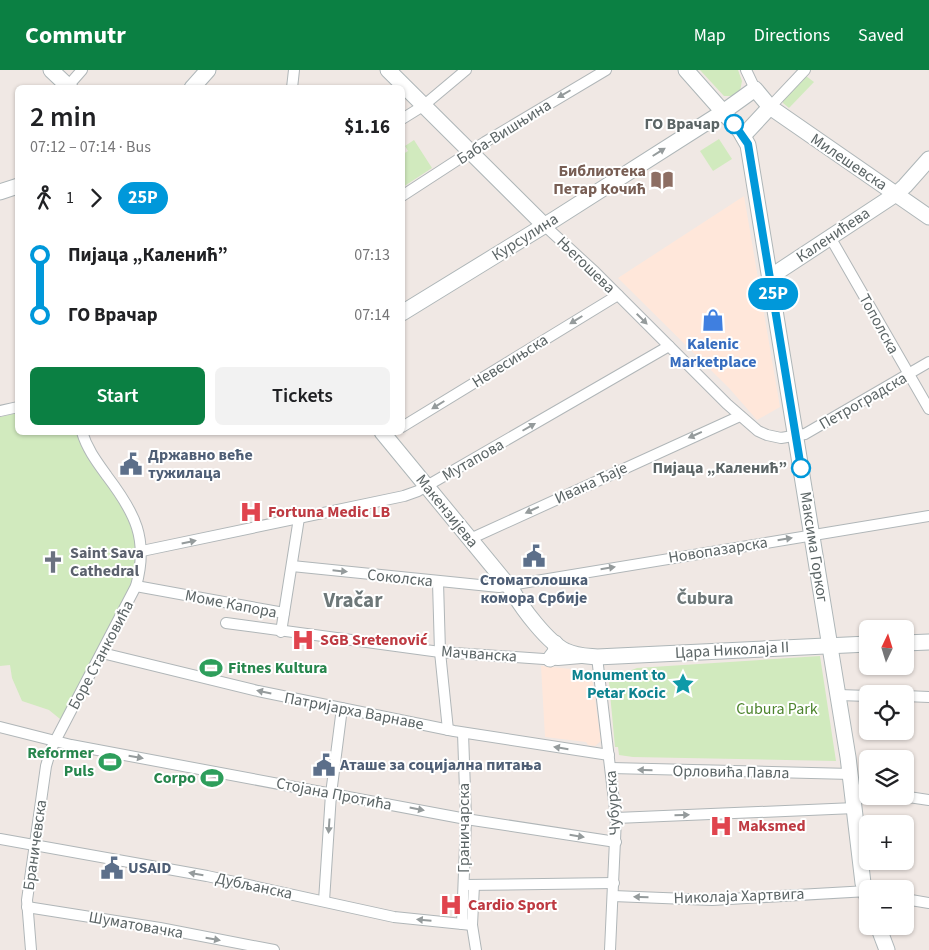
<!DOCTYPE html>
<html lang="en">
<head>
<meta charset="utf-8">
<style>
	:root { --surface:#fff; --page:#f2f2f2; --text:#202124; --muted:#757577; --accent:#0b8043 }
	body { margin:0; font-family:"Source Sans 3",sans-serif; background:var(--page); color:var(--text); height:100vh; display:flex; flex-direction:column; font-size:19px; white-space:nowrap }
	* { box-sizing:border-box; margin:0 }
	p { font-size:16px; color:var(--muted) }
	.icon { flex:none; width:28px; height:28px; fill:none; stroke:currentColor; stroke-width:2; stroke-linecap:round; stroke-linejoin:round }
	.map { position:relative; flex:1; overflow:hidden }
	.drawer { position:absolute; left:15px; top:15px; width:390px; height:350px; display:flex; flex-direction:column; background:var(--surface); border-radius:8px; box-shadow:0 1px 4px #0004 }
	.drawer>* { flex:none }
	.badge { padding:0 10px; border-radius:16px; font-size:18px; line-height:32px }
	.needle { width:32px; rotate:4deg }
	.controls { position:absolute; left:859px; top:550px; display:grid; gap:10px }
	.controls a { display:grid; place-items:center; width:55px; height:55px; border-radius:8px; background:var(--surface); box-shadow:0 1px 4px #0004; font-size:25px }
	.map>.badge { position:absolute; translate:-50% -50%; box-shadow:0 0 0 2px #fff }
	.legs { display:flex; align-items:center; gap:8px; height:55px; padding:0 15px; font-size:16px }
	.legs p { margin-inline-start:auto }
	.headline { display:flex; align-items:center; justify-content:space-between; height:85px; padding:0 15px }
	h1 { font-size:28px; font-weight:600; line-height:38px }
	.primary-button { display:flex; gap:10px; margin-top:auto; padding:10px 15px }
	.primary-button a { flex:1; height:58px; border-radius:8px; background:var(--accent); color:#fff; font-size:20px; font-weight:600; line-height:58px; text-align:center }
	.primary-button a+a { background:var(--page); color:var(--text) }
	ul { padding:0 15px; list-style:none }
	li { display:flex; align-items:center; gap:18px; height:60px; font-size:19px }
	li i { display:grid; place-items:center; width:8px; height:100%; margin:0 6px; background:currentColor }
	li i::after { content:''; width:12px; height:12px; margin:-6px; border:4px solid; border-radius:50%; background:var(--surface) }
	li p { margin-inline-start:auto }
	li:first-child i { background:linear-gradient(#0000 50%,currentColor 0) }
	li:last-child i { background:linear-gradient(currentColor 50%,#0000 0) }
	header { display:flex; align-items:center; gap:30px; box-sizing:border-box; height:70px; padding:0 25px; background:var(--accent); color:#fff }
	header strong { font-size:24px }
	nav { display:flex; gap:28px; margin-inline-start:auto; font-size:18px }
	.map>svg:first-child { display:block }
	.commercial { fill:#ffe7da }
	.green { fill:#d1eabe }
	.lines { fill:none; stroke-linecap:round; stroke-linejoin:round }
	.street-casing { stroke:#b0b6b8; stroke-width:12 }
	.secondary-casing { stroke:#aeb6b8; stroke-width:17 }
	.street { stroke:#fff; stroke-width:10 }
	.secondary { stroke:#fff; stroke-width:15 }
	.oneway { fill:#959b9c }
	.line-1-casing { stroke:#fff; stroke-width:11 }
	.line-1 { stroke:#0098da; stroke-width:8 }
	.stop-1-dot { fill:#fff; stroke:#0098da; stroke-width:2.5 }
	.labels { text-anchor:middle; dominant-baseline:central; stroke-width:4; stroke-linejoin:round; paint-order:stroke }
	.stop-label { font-size:16px; font-weight:bold; fill:#5c6566; stroke:#fff; text-anchor:end }
	.street-label { font-size:16px; fill:#5c6566; stroke:#fff }
	.education-label { font-size:16px; font-weight:bold; fill:#785e54; stroke:#fff; text-anchor:end }
	.shop-label { font-size:16px; font-weight:bold; fill:#366cbe; stroke:#fff }
	.service-label { font-size:16px; font-weight:bold; fill:#4e5e75; stroke:#fff; text-anchor:start }
	.health-label { font-size:16px; font-weight:bold; fill:#be3a42; stroke:#fff; text-anchor:start }
	.worship-label { font-size:16px; font-weight:bold; fill:#5b616d; stroke:#fff; text-anchor:start }
	.leisure-label { font-size:16px; font-weight:bold; fill:#27864d; stroke:#fff; text-anchor:end }
	.culture-label { font-size:16px; font-weight:bold; fill:#0d838f; stroke:#fff; text-anchor:end }
	.park-label { font-size:16px; fill:#4d842d; stroke:#fff }
	.neighbourhood-label { font-size:18px; font-weight:bold; fill:#6d7778; stroke:#fff }
	.district-label { font-size:21px; font-weight:bold; fill:#6d7778; stroke:#fff }
</style>
</head>
<body>
<header>
<strong>Commutr</strong>
<nav><a>Map</a><a>Directions</a><a>Saved</a></nav>
</header>
<div class="map">
<svg width="929" height="880" viewBox="0 0 929 880">
	<rect width="100%" height="100%" fill="#f0e8e4"/>
	<g class="commercial">
		<path d="M744 126 780 337 757 350 729 318 618 208Z"/>
		<path d="M541 596 591 601 601 671 595 676 588 675 586 672 545 667Z"/>
	</g>
	<g class="green">
		<path d="M700 0H738L742 11 740 21 735 26H724Z"/>
		<path d="M806 6 814 12 789 38 783 33V30Z"/>
		<path d="M719 69 732 89 713 101 700 81Z"/>
		<path d="M414 70 432 98 403 117V84L408 81 405 76Z"/>
		<path d="M17 343 18 362 82 363 133 445 139 505 65 653 49 640 22 631 12 608 10 595 0 596V347Z"/>
		<path d="M820 586 836 691 633 687 619 685 618 677H615L608 602 629 601 637 598Z"/>
	</g>
	<g class="lines">
		<defs>
			<g id="street">
				<path d="M746 0 755 19"/>
				<path d="M68 16 82 0"/>
				<path d="M292 18 294 0"/>
				<path d="M770 37 805 0"/>
				<path d="M402 49 423 36 466 0"/>
				<path d="M402 126 485 72 606 0"/>
				<path d="M544 155 595 202 727 334 758 361 767 365 781 368 805 364 929 292"/>
				<path d="M830 167 929 339"/>
				<path d="M0 341 18 337"/>
				<path d="M402 357 618 225"/>
				<path d="M470 469 740 346"/>
				<path d="M142 481 404 426 418 421 669 276"/>
				<path d="M292 496 499 517 929 446"/>
				<path d="M438 512 440 582 448 660"/>
				<path d="M136 516 284 543"/>
				<path d="M226 553 440 582 558 590 581 588"/>
				<path d="M281 562 299 448"/>
				<path d="M102 583 258 621 454 661 609 685"/>
				<path d="M597 587 616 748 610 880"/>
				<path d="M839 625 868 626"/>
				<path d="M905 626 929 627"/>
				<path d="M0 657 71 675 466 749 616 772"/>
				<path d="M611 698 851 704"/>
				<path d="M853 719 868 721"/>
				<path d="M902 726 929 730"/>
				<path d="M616 748 855 738"/>
				<path d="M0 769 207 806 394 847 472 855"/>
				<path d="M464 815 614 813"/>
				<path d="M474 815 472 855 476 880"/>
				<path d="M613 826 712 830 868 821"/>
				<path d="M905 829 929 833"/>
				<path d="M324 831 331 724 342 638"/>
				<path d="M27 837 160 858 274 880"/>
				<path d="M462 854 466 749 463 663"/>
				<path d="M31 880 27 830 46 696 51 679 136 516C149 469 135 443 107 406 97 392 87 379 82 362"/>
			</g>
			<g id="secondary">
				<path d="M51 0 70 18"/>
				<path d="M388 0 544 155"/>
				<path d="M686 0 740 61 748 75 848 687 863 813 868 830"/>
				<path d="M192 18 208 0"/>
				<path d="M743 66 770 37"/>
				<path d="M0 122 18 116"/>
				<path d="M770 207 896 124 905 116 929 89"/>
				<path d="M402 243 555 149 723 42 755 19 770 37 929 147"/>
				<path d="M382 362 512 520C521 537 548 573 566 581 576 586 587 586 597 587L868 574"/>
				<path d="M905 573 929 572"/>
				<path d="M550 589 556 581 555 573"/>
				<path d="M878 856 887 880"/>
			</g>
		</defs>
		<use href="#street" class="street-casing"/>
		<use href="#secondary" class="secondary-casing"/>
		<use href="#street" class="street"/>
		<use href="#secondary" class="secondary"/>
	</g>
	<defs><path id="oneway-solid" d="M-6-.8H1V-3.2L6.5 0L1 3.2V.8H-6Z" transform="scale(1.25)"/></defs>
	<g class="oneway">
		<use href="#oneway-solid" transform="translate(564 24) rotate(150)"/>
		<use href="#oneway-solid" transform="translate(659 82) rotate(-32)"/>
		<use href="#oneway-solid" transform="translate(642 249) rotate(45)"/>
		<use href="#oneway-solid" transform="translate(576 250) rotate(148)"/>
		<use href="#oneway-solid" transform="translate(438 335) rotate(148)"/>
		<use href="#oneway-solid" transform="translate(529 357) rotate(-30)"/>
		<use href="#oneway-solid" transform="translate(695 365) rotate(156)"/>
		<use href="#oneway-solid" transform="translate(532 440) rotate(155)"/>
		<use href="#oneway-solid" transform="translate(785 469) rotate(-9)"/>
		<use href="#oneway-solid" transform="translate(189 472) rotate(-12)"/>
		<use href="#oneway-solid" transform="translate(608 498) rotate(-9)"/>
		<use href="#oneway-solid" transform="translate(340 501) rotate(6)"/>
		<use href="#oneway-solid" transform="translate(264 622) rotate(-168)"/>
		<use href="#oneway-solid" transform="translate(561 678) rotate(-171)"/>
		<use href="#oneway-solid" transform="translate(136 687) rotate(10)"/>
		<use href="#oneway-solid" transform="translate(645 700) rotate(-179)"/>
		<use href="#oneway-solid" transform="translate(417 739) rotate(11)"/>
		<use href="#oneway-solid" transform="translate(682 745) rotate(-2)"/>
		<use href="#oneway-solid" transform="translate(329 756) rotate(94)"/>
		<use href="#oneway-solid" transform="translate(577 766) rotate(9)"/>
		<use href="#oneway-solid" transform="translate(196 804) rotate(-170)"/>
		<use href="#oneway-solid" transform="translate(641 827) rotate(-178)"/>
		<use href="#oneway-solid" transform="translate(424 850) rotate(-175)"/>
		<use href="#oneway-solid" transform="translate(213 869) rotate(10)"/>
	</g>
	<g class="lines">
		<defs>
			<path id="line-1" d="M734 54 748 74 801 398"/>
		</defs>
		<use href="#line-1" class="line-1-casing"/>
		<use href="#line-1" class="line-1"/>
	</g>
	<defs>
		<symbol id="library-bare" viewBox="-9 -9 18 18"><path d="M-6-4Q-3-5.5-.7-3.5V5Q-3 3-6 4ZM6-4Q3-5.5 .7-3.5V5Q3 3 6 4Z" fill="#8d6e63" stroke="#fff" stroke-width="2.5" paint-order="stroke"/></symbol>
		<symbol id="shop-bare" viewBox="-9 -9 18 18"><path d="M-5-2.5h2.3a2.7 3.5 0 0 1 5.4 0H5L5.5 6h-11ZM-1.5-2.5h3a1.5 2.3 0 0 0-3 0Z" fill="#3f7fe0" stroke="#fff" stroke-width="2.5" paint-order="stroke"/></symbol>
		<symbol id="civic-bare" viewBox="-9 -9 18 18"><path d="M-.6-6.5H3V-4.5H.6V-3L4-1V1h2V6H-6V1h2V-1L-.6-3ZM-1.2 2.5V6h2.4V2.5Z" fill="#5c6f8a" stroke="#fff" stroke-width="2.5" paint-order="stroke"/></symbol>
		<symbol id="hospital-bare" viewBox="-9 -9 18 18"><path d="M-5-5h3v3.5h4V-5h3V5h-3V1.5h-4V5h-3Z" fill="#e0444e" stroke="#fff" stroke-width="2.5" paint-order="stroke"/></symbol>
		<symbol id="church-bare" viewBox="-9 -9 18 18"><path d="M-1.2-6h2.4v3.5h3.3v2.4h-3.3V6h-2.4V-.1h-3.3v-2.4h3.3Z" fill="#6b7280" stroke="#fff" stroke-width="2.5" paint-order="stroke"/></symbol>
		<symbol id="stadium-bare" viewBox="-9 -9 18 18"><path d="M0-5a6.5 5 0 1 0 0 10a6.5 5 0 1 0 0-10ZM-3.5-1.8h7v3.6h-7Z" fill="#2e9e5b" stroke="#fff" stroke-width="2.5" paint-order="stroke"/></symbol>
		<symbol id="sight-bare" viewBox="-9 -9 18 18"><path d="M0-6L1.8-2.2L6-1.7L2.9 1.2L3.7 5.4L0 3.3L-3.7 5.4L-2.9 1.2L-6-1.7L-1.8-2.2Z" fill="#0f9aa8" stroke="#fff" stroke-width="2.5" paint-order="stroke"/></symbol>
	</defs>
	<g fill-rule="evenodd">
		<use href="#library-bare" x="646" y="94" width="32" height="32"/>
		<use href="#shop-bare" x="697" y="234" width="32" height="32"/>
		<use href="#civic-bare" x="115" y="378" width="32" height="32"/>
		<use href="#hospital-bare" x="235" y="426" width="32" height="32"/>
		<use href="#civic-bare" x="518" y="470" width="32" height="32"/>
		<use href="#church-bare" x="37" y="476" width="32" height="32"/>
		<use href="#hospital-bare" x="287" y="554" width="32" height="32"/>
		<use href="#stadium-bare" x="195" y="582" width="32" height="32"/>
		<use href="#sight-bare" x="667" y="598" width="32" height="32"/>
		<use href="#stadium-bare" x="94" y="676" width="32" height="32"/>
		<use href="#civic-bare" x="308" y="679" width="32" height="32"/>
		<use href="#stadium-bare" x="196" y="692" width="32" height="32"/>
		<use href="#hospital-bare" x="705" y="740" width="32" height="32"/>
		<use href="#civic-bare" x="96" y="782" width="32" height="32"/>
		<use href="#hospital-bare" x="435" y="819" width="32" height="32"/>
	</g>
	<g class="stop-1-dot">
		<circle cx="734" cy="54" r="9"/>
		<circle cx="801" cy="398" r="9"/>
	</g>
	<g class="labels">
		<g class="stop-label">
			<text x="720" y="54">ГО Врачар</text>
			<text x="787" y="398">Пијаца „Каленић”</text>
		</g>
		<g class="street-label">
			<text transform="translate(504 62) rotate(-32)">Баба-Вишњина</text>
			<text transform="translate(849 92) rotate(34)">Милешевска</text>
			<text transform="translate(833 165) rotate(-34)">Каленићева</text>
			<text transform="translate(525 167) rotate(-32)">Курсулина</text>
			<text transform="translate(586 195) rotate(44)">Његошева</text>
			<text transform="translate(879 254) rotate(61)">Тополска</text>
			<text transform="translate(510 291) rotate(-32)">Невесињска</text>
			<text transform="translate(863 331) rotate(-30)">Петроградска</text>
			<text transform="translate(473 390) rotate(-30)">Мутапова</text>
			<text transform="translate(591 413) rotate(-25)">Ивана Ђаје</text>
			<text transform="translate(447 441) rotate(51)">Макензијева</text>
			<text transform="translate(814 477) rotate(81)">Максима Горког</text>
			<text transform="translate(718 480) rotate(-9)">Новопазарска</text>
			<text transform="translate(400 508) rotate(6)">Соколска</text>
			<text transform="translate(231 534) rotate(11)">Моме Капора</text>
			<text transform="translate(732 580) rotate(-3)">Цара Николаја II</text>
			<text transform="translate(479 584) rotate(4)">Мачванска</text>
			<text transform="translate(101 585) rotate(-62)">Боре Станковића</text>
			<text transform="translate(354 641) rotate(11)">Патријарха Варнаве</text>
			<text transform="translate(731 702) rotate(1)">Орловића Павла</text>
			<text transform="translate(334 724) rotate(11)">Стојана Протића</text>
			<text transform="translate(613 733) rotate(-94)">Чубурска</text>
			<text transform="translate(464 758) rotate(-90)">Граничарска</text>
			<text transform="translate(35 775) rotate(-82)">Браничевска</text>
			<text transform="translate(254 816) rotate(12)">Дубљанска</text>
			<text transform="translate(739 826) rotate(-2)">Николаја Хартвига</text>
			<text transform="translate(136 855) rotate(10)">Шуматовачка</text>
		</g>
		<g class="education-label">
			<text x="646" y="101">Библиотека<tspan x="646" dy="18">Петар Кочић</tspan></text>
		</g>
		<g class="shop-label">
			<text x="713" y="274">Kalenic<tspan x="713" dy="18">Marketplace</tspan></text>
		</g>
		<g class="service-label">
			<text x="148" y="385">Државно веће<tspan x="148" dy="18">тужилаца</tspan></text>
			<text x="534" y="510" text-anchor="middle">Стоматолошка<tspan x="534" dy="18">комора Србије</tspan></text>
			<text x="340" y="695">Аташе за социјална питања</text>
			<text x="128" y="798">USAID</text>
		</g>
		<g class="health-label">
			<text x="268" y="442">Fortuna Medic LB</text>
			<text x="320" y="570">SGB Sretenović</text>
			<text x="738" y="756">Maksmed</text>
			<text x="468" y="835">Cardio Sport</text>
		</g>
		<g class="worship-label">
			<text x="70" y="483">Saint Sava<tspan x="70" dy="18">Cathedral</tspan></text>
		</g>
		<g class="leisure-label">
			<text x="228" y="598" text-anchor="start">Fitnes Kultura</text>
			<text x="94" y="683">Reformer<tspan x="94" dy="18">Puls</tspan></text>
			<text x="196" y="708">Corpo</text>
		</g>
		<g class="culture-label">
			<text x="666" y="605">Monument to<tspan x="666" dy="18">Petar Kocic</tspan></text>
		</g>
		<g class="park-label">
			<text x="777" y="639">Cubura Park</text>
		</g>
		<g class="neighbourhood-label">
			<text x="705" y="528">Čubura</text>
		</g>
		<g class="district-label">
			<text x="353" y="530">Vračar</text>
		</g>
	</g>
</svg>
<div class="controls">
<a><svg class="needle" viewBox="-14 -14 28 28"><path d="M0-13l5 13h-10z" fill="#e53935"/><path d="M0 13l5-13h-10z" fill="#757577"/></svg></a>
<a><svg class="icon" aria-label="locate" viewBox="0 0 24 24"><circle cx="12" cy="12" r="6"/><path d="M12 2v4M12 18v4M2 12h4M18 12h4"/></svg></a>
<a><svg class="icon" aria-label="layers" viewBox="0 0 24 24"><path d="M12 4l9 5-9 5-9-5zM3 14l9 5 9-5"/></svg></a>
<a>+</a>
<a>−</a>
</div>
<b class="badge" style="left:773px;top:224px;background:#0098da;color:#fff">25P</b>
<section class="drawer">
<div class="headline"><div><h1>2 min</h1><p>07:12 – 07:14 · Bus</p></div><b>$1.16</b></div>
<div class="legs"><svg class="icon" aria-label="walk" viewBox="0 0 24 24"><circle cx="13" cy="4" r="2"/><path d="M13 8l-2 6 4 7M11 14l-3 7M7 12l3-4h3l4 4"/></svg>1<svg class="icon" aria-label="forward" viewBox="0 0 24 24"><path d="M9 5l7 7-7 7"/></svg><b class="badge" style="background:#0098da;color:#fff">25P</b></div>
<ul>
<li><i style="color:#0098da"></i><b>Пијаца „Каленић”</b><p>07:13</p></li>
<li><i style="color:#0098da"></i><b>ГО Врачар</b><p>07:14</p></li>
</ul>
<div class="primary-button"><a>Start</a><a>Tickets</a></div>
</section>
</div>
</body>
</html>
